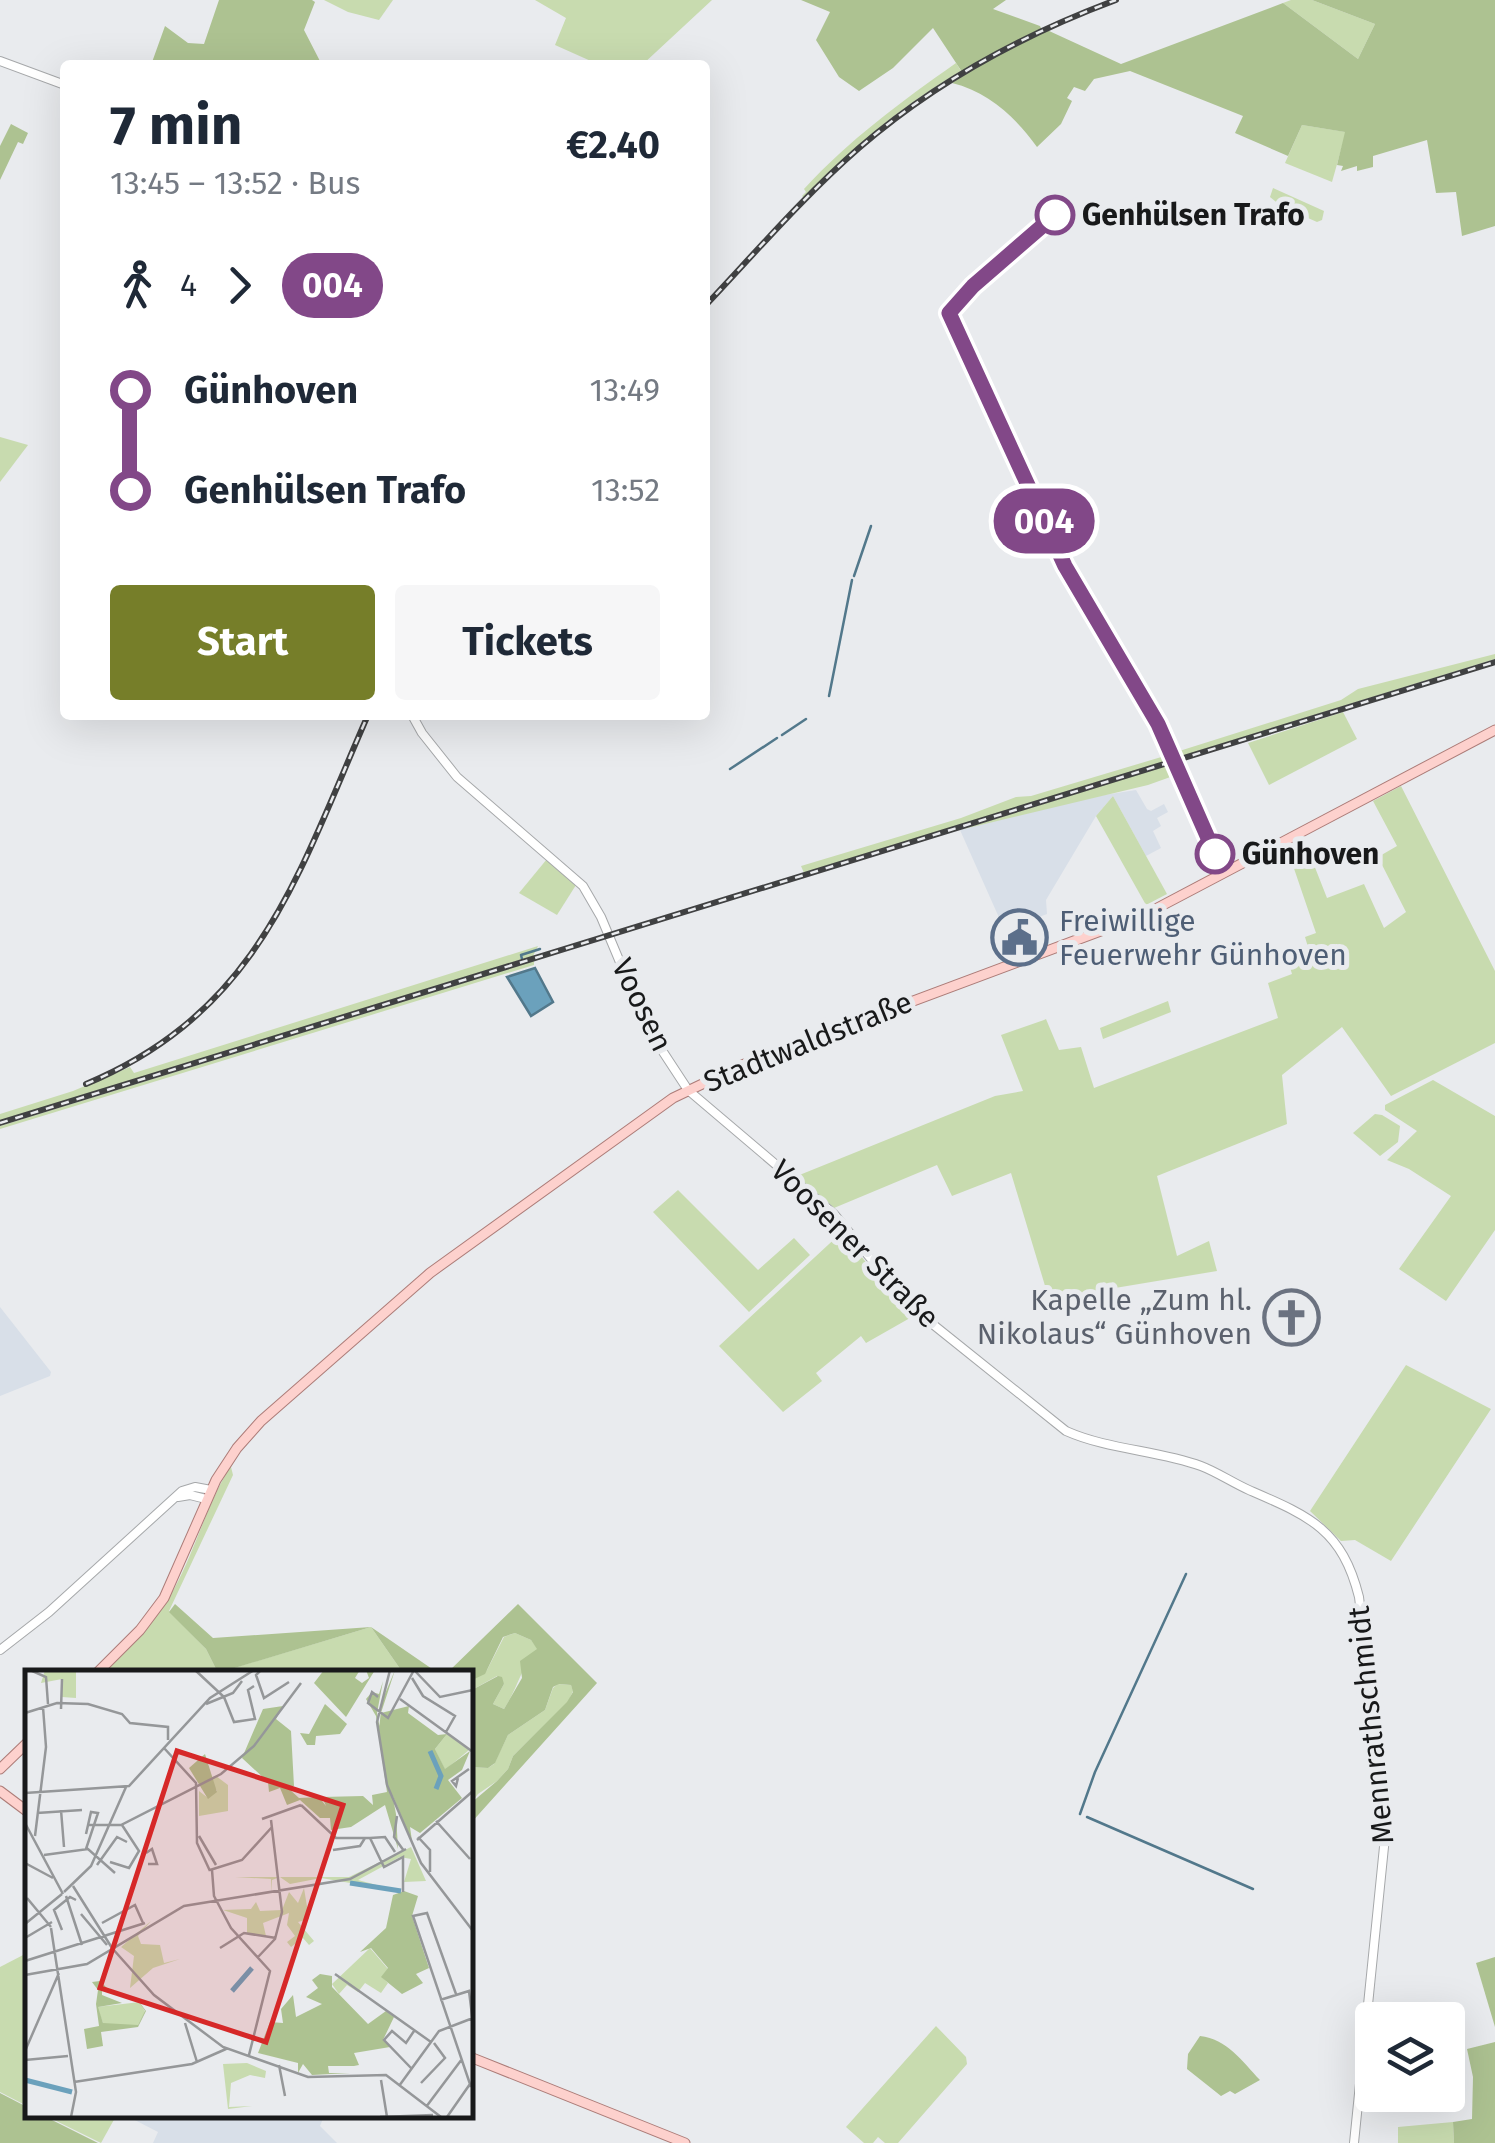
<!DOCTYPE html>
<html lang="en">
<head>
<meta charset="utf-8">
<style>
	:root { --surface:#fff; --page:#f6f6f7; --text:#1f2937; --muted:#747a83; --accent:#767e29 }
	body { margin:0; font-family:"Fira Sans",sans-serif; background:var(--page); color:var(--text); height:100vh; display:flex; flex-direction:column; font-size:38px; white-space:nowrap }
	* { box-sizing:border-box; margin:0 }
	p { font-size:32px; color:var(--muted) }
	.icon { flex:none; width:55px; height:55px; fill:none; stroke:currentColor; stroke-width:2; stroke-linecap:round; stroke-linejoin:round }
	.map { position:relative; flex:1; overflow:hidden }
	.panel { position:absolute; left:60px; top:60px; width:650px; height:660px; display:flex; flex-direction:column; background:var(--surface); border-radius:10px; box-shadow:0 10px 40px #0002 }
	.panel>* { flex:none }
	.badge { padding:0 20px; border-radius:32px; font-size:35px; line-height:65px }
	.tools { position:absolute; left:1355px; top:2002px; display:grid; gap:20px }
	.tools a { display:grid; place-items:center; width:110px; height:110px; border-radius:10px; background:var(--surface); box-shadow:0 10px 40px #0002; font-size:50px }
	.map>.badge { position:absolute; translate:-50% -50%; box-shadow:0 0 0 5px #fff }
	.legs { display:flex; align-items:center; gap:15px; height:110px; padding:0 50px; font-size:32px }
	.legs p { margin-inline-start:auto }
	.summary { display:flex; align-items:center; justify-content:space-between; height:170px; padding:0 50px }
	h1 { font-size:55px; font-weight:700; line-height:75px }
	.cta { display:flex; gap:20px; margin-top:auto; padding:20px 50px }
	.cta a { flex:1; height:115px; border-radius:10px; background:var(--accent); color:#fff; font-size:40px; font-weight:700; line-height:115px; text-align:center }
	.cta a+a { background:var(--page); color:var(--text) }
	ul { padding:0 50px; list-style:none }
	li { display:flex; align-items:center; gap:35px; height:100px; font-size:38px }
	li i { display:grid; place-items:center; width:15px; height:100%; margin:0 12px; background:currentColor }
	li i::after { content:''; width:25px; height:25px; margin:-12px; border:8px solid; border-radius:50%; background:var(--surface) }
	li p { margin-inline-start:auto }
	li:first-child i { background:linear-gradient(#0000 50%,currentColor 0) }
	li:last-child i { background:linear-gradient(currentColor 50%,#0000 0) }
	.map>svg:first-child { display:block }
	.built { fill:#d8dfe8 }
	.green { fill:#c8dbaf }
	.forest { fill:#adc291 }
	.water { fill:#6ba1bc; stroke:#52788b; stroke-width:2.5 }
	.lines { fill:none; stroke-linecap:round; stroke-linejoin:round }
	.stream { stroke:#52788b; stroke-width:2.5 }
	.minor-casing { stroke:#a6a8aa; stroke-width:10 }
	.major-casing { stroke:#ac7c78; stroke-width:11 }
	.minor { stroke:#fff; stroke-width:8 }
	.major { stroke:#fdd1cd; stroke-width:9 }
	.rail-casing { stroke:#404142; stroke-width:6 }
	.rail { stroke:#e9ebee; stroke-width:2.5; stroke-dasharray:8; stroke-linecap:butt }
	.line-1-casing { stroke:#fff; stroke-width:22 }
	.line-1 { stroke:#824888; stroke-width:15 }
	.stop-1-dot { fill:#fff; stroke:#824888; stroke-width:5 }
	.labels { text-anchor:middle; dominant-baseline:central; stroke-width:10; stroke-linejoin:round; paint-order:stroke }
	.stop-label { font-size:30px; font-weight:bold; fill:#18191a; stroke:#e9ebee; text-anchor:start }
	.service-label { font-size:30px; fill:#4e5e75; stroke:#e9ebee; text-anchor:start }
	.street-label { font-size:30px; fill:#18191a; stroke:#e9ebee }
	.worship-label { font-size:30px; fill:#5b616d; stroke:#e9ebee; text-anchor:end }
	.inset-river { fill:none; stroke:#6ba1bc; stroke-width:5 }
	.inset-road { fill:none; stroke:#959799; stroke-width:2.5 }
	.view { fill:#d62828; fill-opacity:0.15; stroke:#d62828; stroke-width:5 }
	.inset-edge { fill:none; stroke:#18191a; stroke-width:5 }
</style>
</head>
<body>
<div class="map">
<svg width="1495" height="2143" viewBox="0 0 1495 2143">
	<rect width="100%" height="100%" fill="#e9ebee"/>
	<g class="built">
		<path d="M1136 790 1147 809 1151 811 1164 804 1168 812 1157 818 1161 826 1153 831 1161 848 1146 856 1113 796 1096 816 1046 900 1047 914 1031 920 1034 930 1009 940 960 830 1085 798Z"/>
		<path d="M0 1307 51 1372 50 1376 0 1396Z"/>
		<path d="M127 2116H324L320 2126 337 2143H153L158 2132Z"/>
	</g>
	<g class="green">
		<path d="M324 0H393L379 20 348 12Z"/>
		<path d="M535 0H712L642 65H593V62L555 45 566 18Z"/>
		<path d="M1291 0H1312L1375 24 1358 59 1283 3Z"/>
		<path d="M956 63 961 71C903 105 849 149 805 199L802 196 806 192 804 189C849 140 902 101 956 63Z"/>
		<path d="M1302 125 1346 132 1332 182 1285 163Z"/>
		<path d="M1273 188 1324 211 1322 220 1317 222 1281 206 1270 197Z"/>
		<path d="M0 437 28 445 0 482Z"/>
		<path d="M1495 654V659L1176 758 1173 753 1341 700 1358 689Z"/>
		<path d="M1343 712 1357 739 1269 785 1248 743Z"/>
		<path d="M1168 755 1170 760 804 873 801 866 961 818 1016 797 1031 796Z"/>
		<path d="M1171 764 1176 775 1148 785 960 830Z"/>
		<path d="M1401 786 1495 971V1043L1391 1096 1342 1027 1282 1075 1287 1124 1157 1176 1177 1256 1209 1241 1217 1271 1049 1299 1011 1173 952 1196 937 1165 834 1208 797 1176 995 1096 1023 1091 1001 1035 1044 1020 1046 1019 1059 1050 1081 1047 1094 1088 1278 1018 1268 983 1292 974 1286 954 1308 947 1305 937 1316 933 1288 851 1305 842 1327 898 1364 884 1384 928 1406 912 1378 857 1397 846 1373 801Z"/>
		<path d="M1113 796 1167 894 1146 905 1096 816Z"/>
		<path d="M547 859 576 885 557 915 519 893Z"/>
		<path d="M538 946 533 956 0 1121V1114L73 1091 130 1067 134 1073Z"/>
		<path d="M534 961V965L0 1129V1126Z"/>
		<path d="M1168 1001 1171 1012 1103 1039 1100 1028Z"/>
		<path d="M1433 1080 1495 1116V1230L1446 1301 1399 1269 1451 1196 1409 1169 1387 1160 1417 1131 1385 1110V1105Z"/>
		<path d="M1375 1114 1382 1115 1400 1126 1398 1142 1380 1156 1353 1133Z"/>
		<path d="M678 1190 758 1270 794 1238 810 1255 749 1312 653 1212Z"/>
		<path d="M842 1232 910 1318 866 1343 861 1336 816 1373 822 1381 783 1412 719 1346Z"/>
		<path d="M1406 1365 1491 1409 1391 1561 1355 1540 1341 1541 1310 1511Z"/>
		<path d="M238 1455 231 1467 233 1475 169 1611 206 1649 218 1673H103C130 1647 155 1623 174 1589 198 1545 208 1497 238 1455Z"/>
		<path d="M371 1627 403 1673H228L227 1670Z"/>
		<path d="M515 1633 531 1640 538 1649C521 1666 518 1688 504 1709L493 1704 504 1684 497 1676 470 1691V1681L487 1670 504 1637Z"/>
		<path d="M558 1684 571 1685 573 1691 568 1702 513 1756 508 1769 497 1781 478 1794 470 1805V1767L488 1768 494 1764 508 1735 545 1710 553 1688Z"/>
		<path d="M27 1953V2106L0 2092V1967Z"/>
		<path d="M936 2026 966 2057 967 2064 898 2143H885L878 2137 873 2143H864L846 2127Z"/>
		<path d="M46 2116H116L101 2143Z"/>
		<path d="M1453 2122 1454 2143H1398V2127Z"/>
	</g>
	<g class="forest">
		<path d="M219 0H312L315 2 304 30 322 65H151L165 26 188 43 204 44Z"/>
		<path d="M801 0H1006L993 9 1040 26 1043 32 1047 30 1121 64 1283 3 1358 59 1375 24 1312 0H1495V226L1462 236 1456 192 1436 193 1427 140 1373 156V167L1357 171V166L1341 171 1343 166 1337 165 1345 132 1302 125 1288 156 1235 133 1243 116 1130 71 1094 79 1085 91 1074 87 1067 98 1072 101 1061 124 1037 147C1016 118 989 92 952 83L964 75 933 28 893 68 859 91 839 77 816 40 830 12Z"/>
		<path d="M11 124 28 133 23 144 18 142 0 180V146Z"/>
		<path d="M175 1604 213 1638 371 1627 438 1673H403L371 1627 228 1670V1673H218L206 1649 169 1612Z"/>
		<path d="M518 1604 597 1683 470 1824 471 1803 497 1781 508 1769 513 1756 567 1702 573 1692 571 1685 559 1684 553 1687 545 1710 508 1735 495 1763 488 1768 470 1767V1691L498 1676 502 1677 504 1684 493 1704 504 1709 522 1678 520 1661 537 1649 531 1640 515 1633 503 1637 485 1674 470 1681V1673H447Z"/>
		<path d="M1495 1957V2027L1476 1963Z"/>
		<path d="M1200 2036C1227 2039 1242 2061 1260 2080L1235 2094 1230 2091 1221 2096 1187 2069 1188 2054Z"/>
		<path d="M1495 2042V2143H1454L1453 2122 1472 2119 1473 2077 1467 2049Z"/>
		<path d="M0 2093 27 2107 28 2116H44L98 2143H0Z"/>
	</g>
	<path class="water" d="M535 968 553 1002 531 1016 507 977Z"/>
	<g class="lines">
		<g class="stream">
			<path d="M854 576 871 526"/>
			<path d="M829 696 852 580"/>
			<path d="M782 735 806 719"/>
			<path d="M730 769 777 738"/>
			<path d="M522 959 521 955 540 949"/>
			<path d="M1080 1814 1095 1772 1186 1574"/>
			<path d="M1087 1817 1253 1889"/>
		</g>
		<defs>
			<g id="minor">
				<path d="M0 61 65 85"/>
				<path d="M412 715 422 733 457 777 583 886 601 917 648 1029 688 1090 834 1214 910 1306 1066 1431C1109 1450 1157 1450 1201 1466 1217 1472 1233 1483 1249 1490 1309 1516 1342 1529 1359 1597L1382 1788 1385 1837 1354 2143"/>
				<path d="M178 1497 190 1495 206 1499"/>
				<path d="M0 1650 49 1612 182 1491 195 1487 211 1490"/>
			</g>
			<g id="major">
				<path d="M97 1673 140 1630 164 1598 216 1480 237 1448 261 1421 430 1273 673 1098 742 1065 1146 914 1495 730"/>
				<path d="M0 1769 28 1742"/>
				<path d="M0 1791 28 1812"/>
				<path d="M470 2057 685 2143"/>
			</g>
		</defs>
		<use href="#minor" class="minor-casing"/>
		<use href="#major" class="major-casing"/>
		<use href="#minor" class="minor"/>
		<use href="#major" class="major"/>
		<defs>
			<g id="rail">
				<path d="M705 306C755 253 804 196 859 148 935 82 1022 35 1116 0"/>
				<path d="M86 1084C260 1011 298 874 368 715"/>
				<path d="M0 1123 1495 662"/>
			</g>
		</defs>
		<use href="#rail" class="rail-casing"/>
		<use href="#rail" class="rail"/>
	</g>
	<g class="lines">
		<defs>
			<path id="line-1" d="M1055 215 973 286 949 313 1065 566 1158 724 1215 854"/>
		</defs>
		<use href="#line-1" class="line-1-casing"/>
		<use href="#line-1" class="line-1"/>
	</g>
	<defs>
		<symbol id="civic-ring" viewBox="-11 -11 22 22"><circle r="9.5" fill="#e9ebee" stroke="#5c6f8a" stroke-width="1.5"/><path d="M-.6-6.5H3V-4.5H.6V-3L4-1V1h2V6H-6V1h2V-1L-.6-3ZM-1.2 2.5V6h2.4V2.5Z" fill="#5c6f8a"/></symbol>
		<symbol id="church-ring" viewBox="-11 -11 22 22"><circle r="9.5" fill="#e9ebee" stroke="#6b7280" stroke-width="1.5"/><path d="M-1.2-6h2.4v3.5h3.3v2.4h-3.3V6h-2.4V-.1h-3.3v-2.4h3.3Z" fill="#6b7280"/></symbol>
	</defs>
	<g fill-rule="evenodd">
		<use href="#civic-ring" x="988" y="906" width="63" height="63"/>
		<use href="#church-ring" x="1260" y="1286" width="63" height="63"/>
	</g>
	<g class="stop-1-dot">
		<circle cx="1055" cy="215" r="18"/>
		<circle cx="1215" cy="854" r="18"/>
	</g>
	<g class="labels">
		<g class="stop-label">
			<text x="1082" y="215">Genhülsen Trafo</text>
			<text x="1242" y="854">Günhoven</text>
		</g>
		<g class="service-label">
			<text x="1059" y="921">Freiwillige<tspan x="1059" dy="34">Feuerwehr Günhoven</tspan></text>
		</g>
		<g class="street-label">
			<text transform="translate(642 1005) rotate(64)">Voosen</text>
			<text transform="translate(808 1042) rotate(-22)">Stadtwaldstraße</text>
			<text transform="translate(855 1244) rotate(45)">Voosener Straße</text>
			<text transform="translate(1371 1725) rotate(-96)">Mennrathschmidt</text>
		</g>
		<g class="worship-label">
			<text x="1252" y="1300">Kapelle „Zum hl.<tspan x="1252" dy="34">Nikolaus“ Günhoven</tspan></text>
		</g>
	</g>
	<g transform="translate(25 1670)">
		<rect width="448" height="448" fill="#e9ebee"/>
		<path d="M20 0 51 2V28L37 27V9L16 13ZM422 64 444 80 420 100 410 79ZM191 106 203 115V141L174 146V121L183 128 192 121 184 108ZM386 177 401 211 379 212 386 189 375 187 333 210 378 222 296 208 265 214 255 207 247 210V223L246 209 210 207H324ZM279 218 284 249 273 252 289 271 284 275 278 268 266 277 262 272 270 266 262 255 264 243 238 253 241 266 222 263V248L198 240 226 239 231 232 235 241 257 240 264 222 273 233ZM126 251 113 266 116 274 135 275 139 293 155 289 128 298 105 318 109 286 96 277ZM345 278 363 299 357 307 363 313 356 323 340 313 333 322 322 315 314 324 307 314ZM115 332 120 342 113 355 86 359 78 353 72 337ZM222 393 241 401 240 408 225 405 206 413 204 437 227 436 203 439 198 394Z" fill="#c8dbaf"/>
		<path d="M299 0H335L330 8 337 13 344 8 341 0H350L321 47 289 13ZM370 0 356 43 384 36 383 43 413 65 422 64 410 79 420 99 445 81 437 100 423 110 437 128 395 163 385 157 387 171 364 117 354 69V60L357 31ZM358 11 352 43 371 144 373 179 360 135 326 157 306 160 305 148H295L275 130 262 135 255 118 244 122 243 112 217 88 238 39 258 36 251 49 266 61 269 116 263 118 274 128 294 127 301 136 297 127 338 126 348 135 347 125 362 122 351 46 341 29 347 22 354 24ZM300 34 322 54 315 64 291 66 290 75H282L275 63 284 64ZM180 84 192 122 183 129 164 98ZM379 221 393 226 387 246 404 298 391 304 398 313 377 324 356 307 363 298 346 278 335 282 361 258 368 225ZM295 304 307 306V317L343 354 361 341 369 347 358 370 365 377 329 383 334 395 329 396H303L304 403H325L287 405 278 394 273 403V393L233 383 245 352 258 353 256 339 268 325 271 347 297 334 281 327 293 318 287 310ZM75 311 86 322 77 320V325L97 333 73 337 78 353 113 355 120 341 112 329 121 341 113 357 76 362 78 376 62 379 59 359 74 356 71 334 73 320 67 312Z" fill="#adc291"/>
		<path class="inset-river" d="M405 81 416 106 411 119M325 213 376 221M207 321 227 298M0 410 47 422"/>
		<path class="inset-road" d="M5 0 21 7 23 34M170 0 199 27 209 52 230 49 223 20 229 16M236 0 231 5 239 28 264 12M365 0 352 52 362 115 396 193 448 261M389 0 415 27 448 20M387 8 398 26 430 46 421 62M353 27 347 22 343 33 363 48 389 0M375 29 448 82M181 34 208 23 217 11M36 39 37 9M0 43 32 33 63 34 97 44 105 53 143 57V70M139 78 171 113 172 173 185 201M433 108 431 116 427 111 444 99M0 123 104 116 185 28 229 0M276 135 311 168H345L359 197 378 187V222M36 140 39 177M12 143 57 140M372 146 369 167 379 181M237 149 276 135M411 151 445 189M0 153 38 224M62 155H96L196 104 229 76 276 13M61 164 66 142 73 143 61 179M10 166 21 77 18 37M174 166 191 195M393 167 405 180V202M345 168 360 167 370 182M392 170 448 121M308 180 335 176 340 168M121 183 127 179 132 194H123M19 185 63 179 90 203M85 192 104 198 114 181 97 155M0 193 28 208M72 195 92 167 102 172M185 200 217 190 247 157M187 200 189 226 206 258 245 301 224 385M48 216 87 278M39 222 66 196 101 117M41 226 57 275M2 228 26 257M56 244 82 275M77 253 110 235 118 253M0 254 37 224M26 258 51 422 46 447M37 260 29 240 45 227 51 230M0 268 27 252M87 278 129 325 198 377 283 407 361 405 416 447M195 278 219 263 251 268M233 287 250 269 257 242 246 150M0 291 120 253M310 304 406 372M0 305 62 294 159 236 325 209 381 179M431 324 402 243 388 246 446 417M415 330 444 321 448 353M160 353 172 392M0 381 34 303M0 390 43 386M254 395 260 426M386 398 359 370 367 361 381 373 389 361M356 410 362 447M49 412 167 394 201 379M396 413 420 388 409 373M374 416 414 361 448 348M401 437 437 389M355 447 408 445M422 447 445 414"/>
		<path class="view" d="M152 81 318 135 241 372 75 318Z"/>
		<rect width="448" height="448" class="inset-edge"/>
	</g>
</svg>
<div class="tools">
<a><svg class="icon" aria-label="layers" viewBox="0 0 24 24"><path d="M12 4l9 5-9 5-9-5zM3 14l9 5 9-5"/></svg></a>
</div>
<b class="badge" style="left:1044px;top:521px;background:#824888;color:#fff">004</b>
<section class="panel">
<div class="summary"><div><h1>7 min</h1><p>13:45 – 13:52 · Bus</p></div><b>€2.40</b></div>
<div class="legs"><svg class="icon" aria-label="walk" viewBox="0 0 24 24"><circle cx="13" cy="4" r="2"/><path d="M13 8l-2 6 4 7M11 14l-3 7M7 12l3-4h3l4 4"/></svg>4<svg class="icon" aria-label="forward" viewBox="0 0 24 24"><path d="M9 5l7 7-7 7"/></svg><b class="badge" style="background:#824888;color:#fff">004</b></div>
<ul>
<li><i style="color:#824888"></i><b>Günhoven</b><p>13:49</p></li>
<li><i style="color:#824888"></i><b>Genhülsen Trafo</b><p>13:52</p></li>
</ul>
<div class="cta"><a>Start</a><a>Tickets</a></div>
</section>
</div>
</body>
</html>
